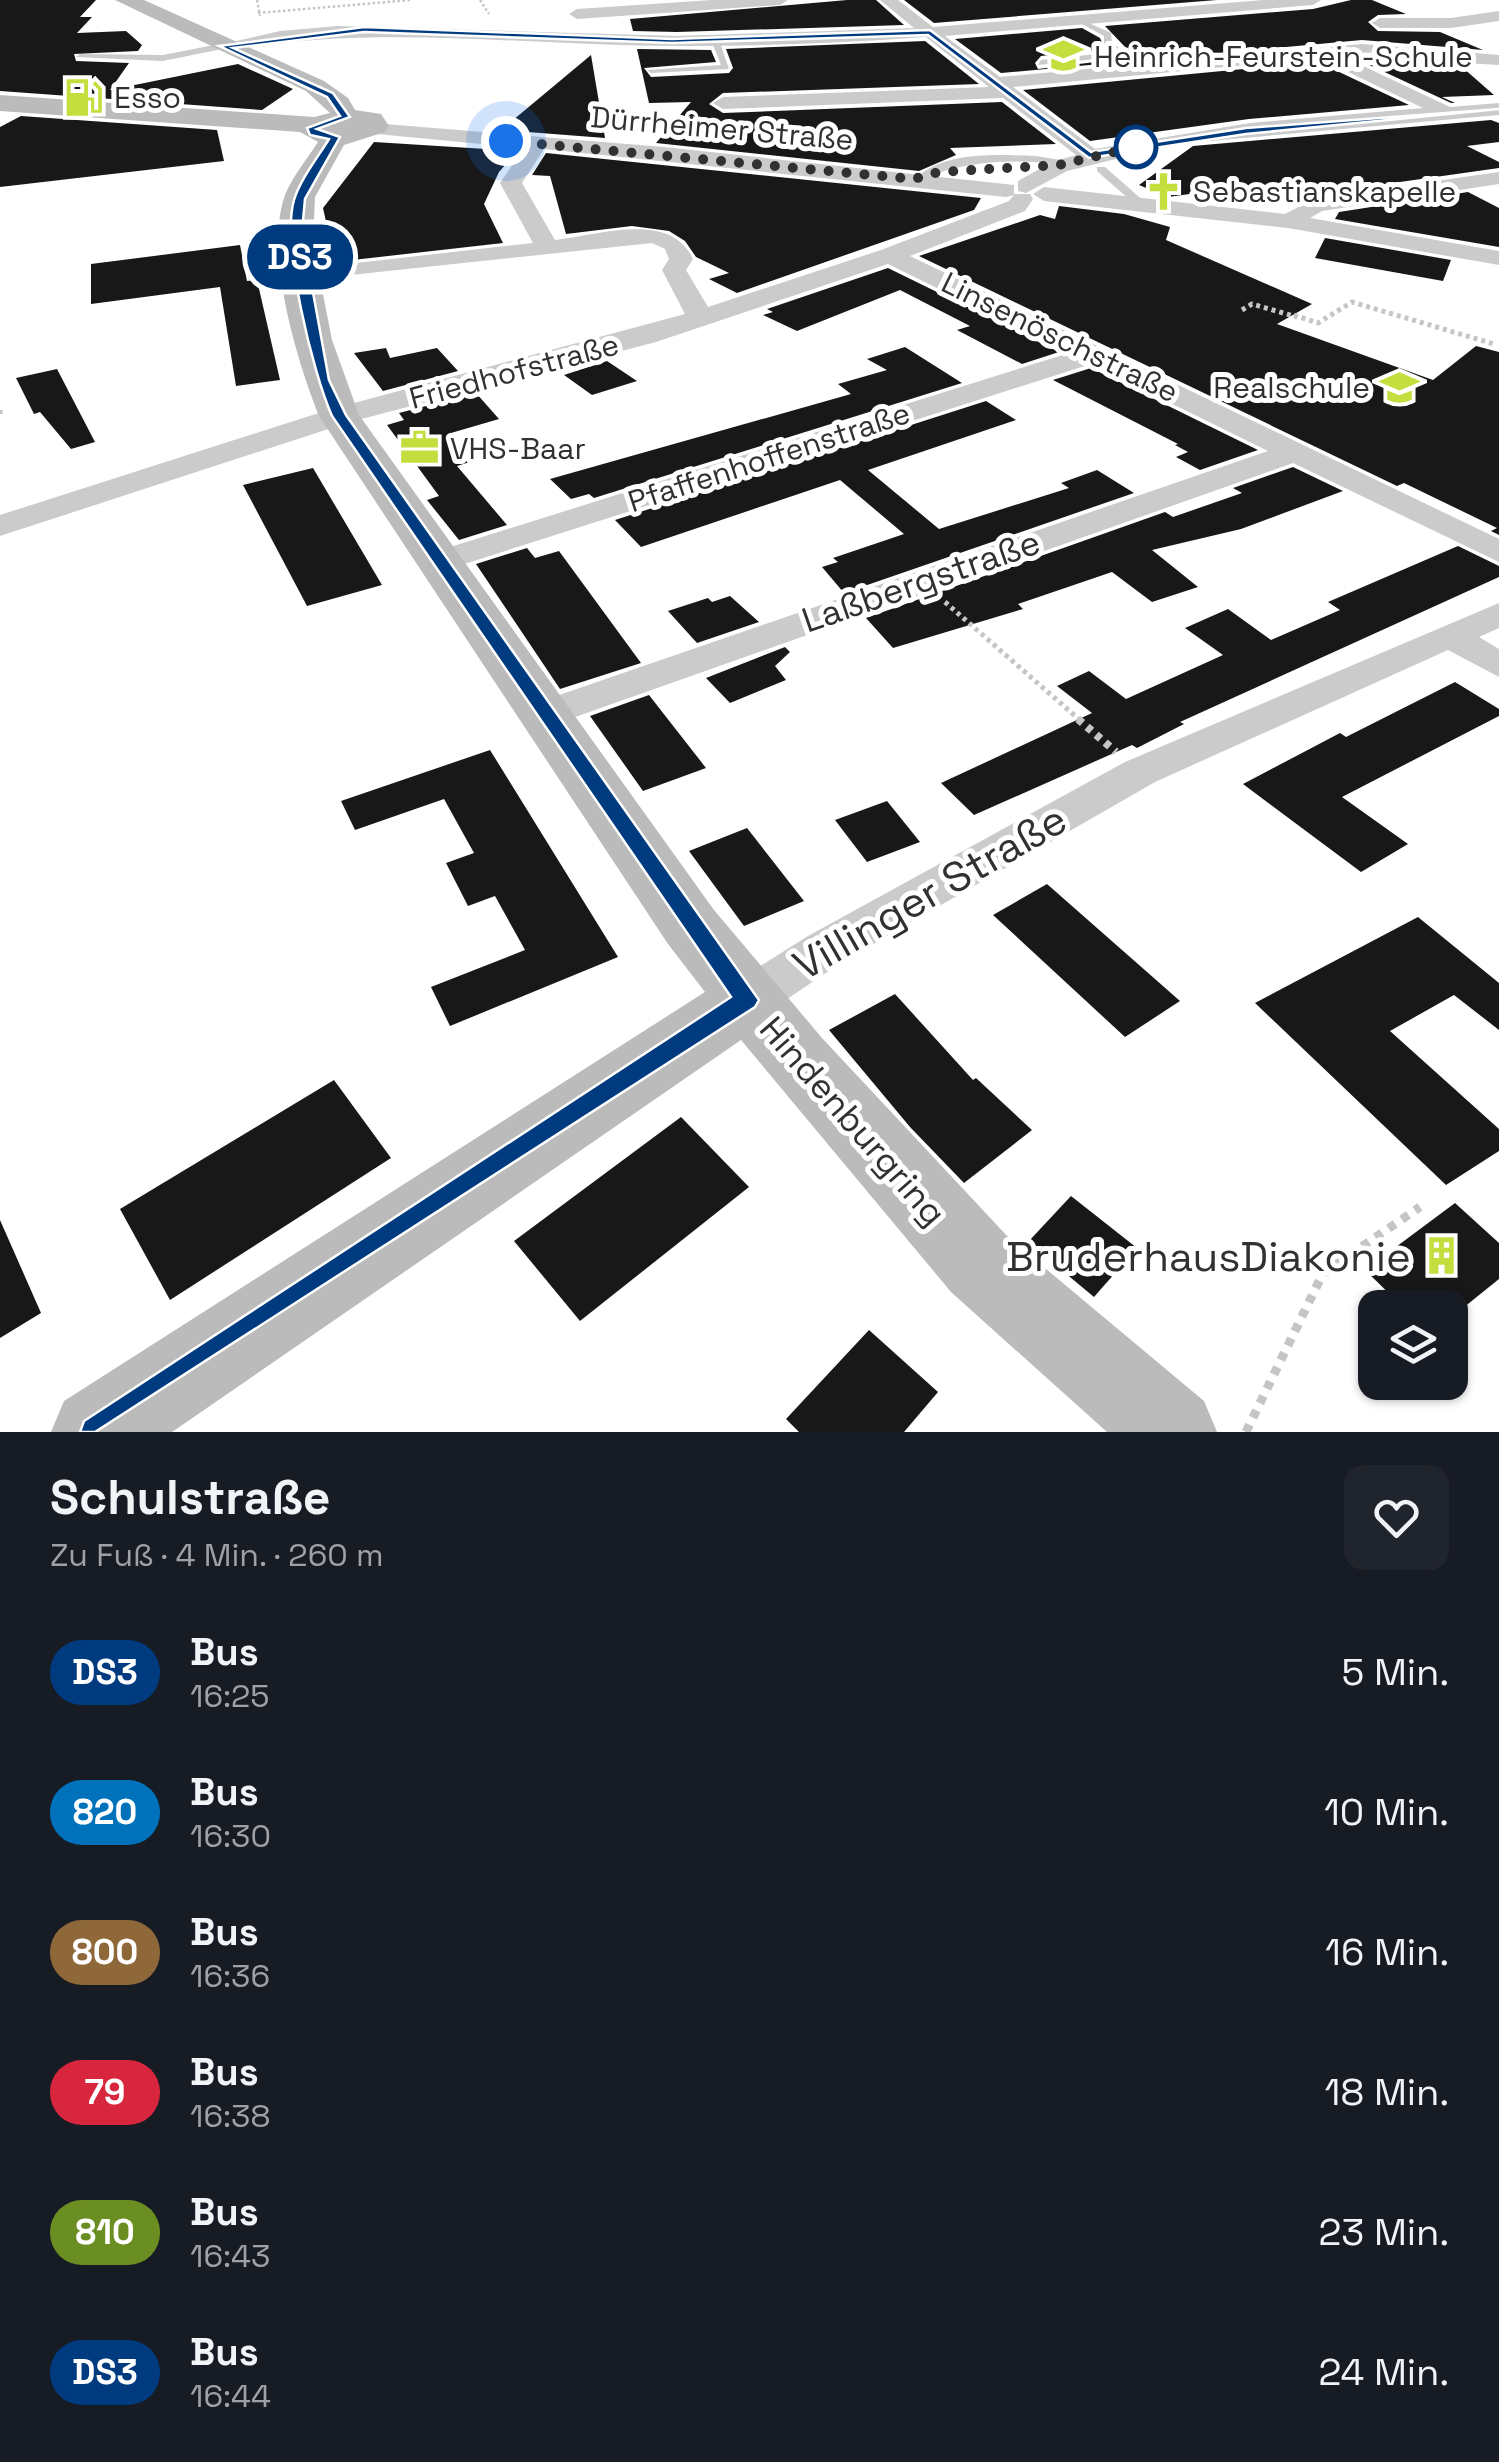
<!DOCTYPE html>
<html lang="de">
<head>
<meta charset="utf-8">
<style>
	:root { --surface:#171b24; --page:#20242c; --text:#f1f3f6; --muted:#9ea1a6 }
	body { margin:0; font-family:"Space Grotesk",sans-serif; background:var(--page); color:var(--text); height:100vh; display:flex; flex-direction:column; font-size:38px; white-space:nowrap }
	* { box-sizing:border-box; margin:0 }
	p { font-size:32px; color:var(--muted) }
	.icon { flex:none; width:55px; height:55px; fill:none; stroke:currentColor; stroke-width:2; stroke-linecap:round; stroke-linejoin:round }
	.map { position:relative; height:1432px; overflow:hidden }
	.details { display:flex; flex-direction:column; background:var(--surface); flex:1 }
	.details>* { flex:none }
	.badge { padding:0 20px; border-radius:32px; font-size:35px; line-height:65px }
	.controls { position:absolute; left:1358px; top:1290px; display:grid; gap:20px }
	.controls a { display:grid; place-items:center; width:110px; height:110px; border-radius:20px; background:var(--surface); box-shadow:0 2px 8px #0004; font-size:50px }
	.you { position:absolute; width:50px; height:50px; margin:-25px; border:8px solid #fff; border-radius:50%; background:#1a73e8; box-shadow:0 0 0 15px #1a73e833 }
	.map>.badge { position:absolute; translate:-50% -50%; box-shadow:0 0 0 5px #fff }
	.round { display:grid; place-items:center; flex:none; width:105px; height:105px; border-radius:20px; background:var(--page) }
	.overview { display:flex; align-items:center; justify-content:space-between; height:170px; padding:0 50px }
	h1 { font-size:48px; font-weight:700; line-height:75px }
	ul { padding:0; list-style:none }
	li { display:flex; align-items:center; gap:30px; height:140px; padding:0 50px }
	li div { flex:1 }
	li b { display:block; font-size:38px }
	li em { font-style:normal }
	li .badge { min-width:110px; font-weight:700; text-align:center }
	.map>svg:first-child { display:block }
	.building { fill:#181818 }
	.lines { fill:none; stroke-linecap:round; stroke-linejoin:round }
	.path-far3 { stroke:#c5c5c5; stroke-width:2.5; stroke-dasharray:2.5 2.5; stroke-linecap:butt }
	.path-far2 { stroke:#c5c5c5; stroke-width:5; stroke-dasharray:4 4; stroke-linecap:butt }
	.path-far1 { stroke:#c5c5c5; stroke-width:8; stroke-dasharray:6 6; stroke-linecap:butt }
	.path { stroke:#c5c5c5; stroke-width:9; stroke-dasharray:8 8; stroke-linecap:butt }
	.service { fill:#cbcbcb; fill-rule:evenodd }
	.minor { fill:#cbcbcb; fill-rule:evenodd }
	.secondary { fill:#bbb; fill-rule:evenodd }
	.line { fill:#003b80; stroke:#fff; stroke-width:2.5 }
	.walk { stroke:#313131; stroke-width:10; stroke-dasharray:0 18 }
	.stop-dot { fill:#fff; stroke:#003b80; stroke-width:5 }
	.labels { text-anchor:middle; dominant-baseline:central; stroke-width:10; stroke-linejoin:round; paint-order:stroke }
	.far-poi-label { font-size:30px; fill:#313131; stroke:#fff; text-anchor:start }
	.far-street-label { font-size:30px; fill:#313131; stroke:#fff }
	.street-label { font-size:35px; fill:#313131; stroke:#fff }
	.near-street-label { font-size:42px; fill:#313131; stroke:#fff }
	.near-poi-label { font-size:42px; fill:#313131; stroke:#fff; text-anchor:end }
</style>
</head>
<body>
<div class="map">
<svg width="1499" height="1432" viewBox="0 0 1499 1432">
	<rect width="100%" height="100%" fill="#fff"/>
	<g class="building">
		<path d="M0 0H96L80 17H92L77 33 126 31 142 45 138 51 74 54 76 61 129 63 110 90 238 64 293 89 262 110 0 91Z"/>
		<path d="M847 0H876L904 25 677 32 633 31 630 19Z"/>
		<path d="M904 0H1217L934 23Z"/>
		<path d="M1351 0H1372L1406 14 1378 15 1368 22 1378 31 1440 32 1483 50 1362 40 1001 73 955 39 1082 28 1100 38 1105 49 1041 56 1035 63 1038 69 1128 58 1127 49 1105 26 1313 9Z"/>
		<path d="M925 41 979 84 723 93 709 104 723 113 1002 102 1056 144 950 148 956 155 919 171 656 143 691 102 649 103 637 49 711 50 716 62 644 68 651 77 729 73 733 68 726 49Z"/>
		<path d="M591 55 605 138 501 130Z"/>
		<path d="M1361 61 1462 67 1494 95 1442 97 1455 103H1451Z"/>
		<path d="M1318 62 1409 105 1249 119 1090 141 1023 90Z"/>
		<path d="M21 116 217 130 224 161 0 187V127Z"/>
		<path d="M1491 120 1499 123V142L1467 146 1499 162V168L1315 194 1304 200 1226 189 1168 197 1139 185 1193 146Z"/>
		<path d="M374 142 517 151 499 172 484 204 503 243 335 262 323 208Z"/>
		<path d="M546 153 981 198 974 210 737 293 709 279 729 273 696 257 685 241 669 231 632 226 566 234 550 176 532 175Z"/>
		<path d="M1468 192 1499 208V247L1335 219 1339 212Z"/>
		<path d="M1059 206 1124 214 1170 227 1166 240 1312 304 1277 324 1433 380 1476 346 1499 352V535L1491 531 1497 528 1404 483 1397 486 919 256 1040 215 1055 219Z"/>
		<path d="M1325 238 1451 260 1443 281 1315 258Z"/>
		<path d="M240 245 247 281 257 280 280 380 236 386 220 287 91 304V264Z"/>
		<path d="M888 268 1059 352 1022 364 957 330 970 326 900 290 797 331 763 315 773 312 767 309Z"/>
		<path d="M905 347 962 383 594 498 589 494 571 499 550 479 851 394 838 384 887 370 867 359Z"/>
		<path d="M386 348 390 358 437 348 458 371 383 391 354 353Z"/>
		<path d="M607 361 637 381 592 395 564 375Z"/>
		<path d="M1091 368 1258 450 1200 470 1176 457 1188 452 1175 445 1178 444 1053 380Z"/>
		<path d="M57 369 95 442 71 449 40 412 34 414 16 378Z"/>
		<path d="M476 393 499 419 451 433 473 461 457 466 507 525 459 540 427 500 439 496 387 425 404 420 399 413Z"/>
		<path d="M986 401 1016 420 868 470 939 529 1069 488 1061 483 1097 470 1134 493 844 593 822 567 838 562 833 558 904 534 840 480 641 547 615 520Z"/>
		<path d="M1293 467 1343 491 1241 529 1152 550 1198 587 1152 602 1112 572 1018 604 1023 609 893 648 866 618 1165 512 1173 517 1242 493 1233 488Z"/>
		<path d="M313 468 382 585 307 606 243 485Z"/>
		<path d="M1458 546 1499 566V577L1180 722 1184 724 1137 748 1132 745 974 815 941 783 1092 713 1057 686 1089 671 1126 699 1223 655 1185 628 1228 609 1271 640 1340 610 1328 602Z"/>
		<path d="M527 548 535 558 559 551 641 663 560 689 476 564Z"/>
		<path d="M730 596 759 622 697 643 668 611 708 598 712 602Z"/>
		<path d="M785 647 790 652 775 666 786 680 730 703 706 678Z"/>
		<path d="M1455 682 1499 709V716L1342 797 1408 844 1361 872 1243 784 1340 733 1346 737Z"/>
		<path d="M649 695 706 768 643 791 590 716Z"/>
		<path d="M490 750 618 957 450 1026 431 987 525 950 495 896 468 906 446 863 474 853 444 799 355 830 341 801Z"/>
		<path d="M887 801 920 842 867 862 835 820Z"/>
		<path d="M747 828 804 901 744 926 689 851Z"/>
		<path d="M1047 884 1180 1001 1125 1037 993 915Z"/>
		<path d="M1418 917 1499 983V1030L1454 995 1390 1031 1499 1129V1151L1446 1185 1255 1003Z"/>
		<path d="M895 994 973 1080 976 1078 1032 1130 964 1183 910 1127 829 1030Z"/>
		<path d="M334 1080 391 1158 170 1300 120 1209Z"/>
		<path d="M681 1117 749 1187 580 1321 514 1241Z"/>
		<path d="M1071 1196 1137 1248 1094 1297 1028 1242Z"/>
		<path d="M1455 1203 1499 1243V1279L1463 1308H1404L1365 1270Z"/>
		<path d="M0 1220 41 1313 0 1338Z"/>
		<path d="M869 1330 938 1392 904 1432H799L786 1419Z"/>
	</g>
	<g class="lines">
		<g class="path-far3">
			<path d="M257 0 260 16"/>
			<path d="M480 0 489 14"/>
			<path d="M258 13 411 0"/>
		</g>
		<g class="path-far2">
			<path d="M1242 310 1252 304 1297 317"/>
			<path d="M1294 315 1318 323 1352 302 1494 344"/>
			<path d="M0 410V416"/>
			<path d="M945 602 1081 721"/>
		</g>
		<path class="path-far1" d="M1078 719 1116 752"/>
		<path class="path" d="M1246 1432 1323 1273 1420 1207"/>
		<g class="service">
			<path d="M1078 18 1111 33 1112 43 1125 52V56L1038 65 1041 60 1114 52 1104 44V36L1078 22Z"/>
			<path d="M715 37 719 40 729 69 651 73 647 70 721 65 711 40Z"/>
			<path d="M224 43 227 48 163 61 76 57 80 54 163 55Z"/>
			<path d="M1036 156 1073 162 1068 165C1019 159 972 159 926 177L921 174C951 151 1000 155 1036 156Z"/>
			<path d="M1097 167H1105L1147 204V208H1139L1097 171Z"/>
		</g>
		<g class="minor">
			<path d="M712 0H788L780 5 577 19 569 14 577 9Z"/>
			<path d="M880 0H898L933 27 1263 0H1321L1313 5 945 36 1000 77 1362 44 1499 55V65L1342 56 1450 107 1499 103V115L1177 144 1067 171 1026 193 1018 191V181L1052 162 1076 155 1003 98 723 109 713 103 723 97 989 87 926 37C824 44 722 48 620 45 486 41 357 27 224 51L215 46 280 31 337 26 677 36 914 28ZM1319 58 1423 108 1250 123 1095 149 1013 87Z"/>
			<path d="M1499 11V21L1451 28H1380L1372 23 1380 18H1451Z"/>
			<path d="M373 123 664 147 1014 185V194H1030L1033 199 1025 211 910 256 1499 539V562L1293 463 561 722 547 726 533 722 527 713 533 704 1268 451 1091 364 452 568H428L423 561 428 554 1069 353 888 264 656 342 350 422 0 536V515L328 410 685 314 662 270 669 259 665 249 652 243 294 281 291 276 294 271 303 269 533 243 500 183 524 148 366 133 363 129ZM544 149 1006 197 1014 195 1009 201 881 250 708 307 686 270 693 259C671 210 598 235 555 240L522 183Z"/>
			<path d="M1499 172V184L1322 211 1310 218 1499 251V265L1288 228 1044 201 1033 194 1044 187 1285 214 1316 198Z"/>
			<path d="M1499 603V628L1479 637 1499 649V677L1448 650 1155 782 842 962 765 1014 747 1020 729 1014 722 1000 729 986 808 936 1125 762Z"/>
		</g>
		<path class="secondary" d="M115 0H144L324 81 348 98 355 110 381 114 389 126 385 132 344 145 315 197 313 243 332 340 359 415 714 910 822 1038 1009 1238 1204 1401 1217 1432H1107L951 1292 741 1040 172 1432H51L64 1401 705 992 668 944 319 416C297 361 264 253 285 195 293 176 307 159 318 142L300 132 0 111V95L314 117 330 113 306 91Z"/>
	</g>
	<path class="line" d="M364 27 672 39 930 30 1091 152 1246 128 1499 109 1246 134 1089 158 928 35 672 43 364 32 233 48 333 93 350 117 317 129 340 137 305 199 302 232 329 380 346 415 759 1000 755 1007 95 1432H80L84 1421 731 997 332 416C313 374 281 244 294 200 300 180 318 157 329 139L310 135 307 128 340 116 327 97 219 46Z"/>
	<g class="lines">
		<path class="walk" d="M506 141 914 179 939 172 1059 165 1136 147"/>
	</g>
	<defs>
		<symbol id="school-bare" viewBox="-9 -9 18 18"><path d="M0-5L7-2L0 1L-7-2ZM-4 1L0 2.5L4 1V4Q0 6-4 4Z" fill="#c3de3d" stroke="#fff" stroke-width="2.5" paint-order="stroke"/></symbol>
		<symbol id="fuel-bare" viewBox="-9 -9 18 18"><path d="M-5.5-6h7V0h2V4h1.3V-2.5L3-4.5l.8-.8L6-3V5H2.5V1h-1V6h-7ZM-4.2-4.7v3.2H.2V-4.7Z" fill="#c3de3d" stroke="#fff" stroke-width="2.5" paint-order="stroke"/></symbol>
		<symbol id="church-bare" viewBox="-9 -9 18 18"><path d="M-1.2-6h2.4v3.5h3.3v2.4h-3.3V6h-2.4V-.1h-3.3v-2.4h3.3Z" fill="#c3de3d" stroke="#fff" stroke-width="2.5" paint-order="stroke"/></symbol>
		<symbol id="office-bare" viewBox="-9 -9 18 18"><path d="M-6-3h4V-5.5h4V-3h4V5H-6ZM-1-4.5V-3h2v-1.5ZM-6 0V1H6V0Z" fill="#c3de3d" stroke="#fff" stroke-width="2.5" paint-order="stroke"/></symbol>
		<symbol id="building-bare" viewBox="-9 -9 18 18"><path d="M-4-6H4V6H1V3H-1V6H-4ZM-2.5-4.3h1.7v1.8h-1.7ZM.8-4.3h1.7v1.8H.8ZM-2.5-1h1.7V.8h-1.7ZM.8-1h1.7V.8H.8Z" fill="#c3de3d" stroke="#fff" stroke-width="2.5" paint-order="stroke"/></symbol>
	</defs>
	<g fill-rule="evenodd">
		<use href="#school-bare" x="1036" y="28" width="55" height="55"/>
		<use href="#fuel-bare" x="56" y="70" width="55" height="55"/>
		<use href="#church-bare" x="1136" y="164" width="55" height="55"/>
		<use href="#school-bare" x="1372" y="360" width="55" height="55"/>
		<use href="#office-bare" x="392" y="420" width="55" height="55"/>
		<use href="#building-bare" x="1414" y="1228" width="55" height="55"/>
	</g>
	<circle class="stop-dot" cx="1136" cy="147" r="20"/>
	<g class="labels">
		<g class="far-poi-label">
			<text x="1094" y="56">Heinrich-Feurstein-Schule</text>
			<text x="114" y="97">Esso</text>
			<text x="1193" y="191">Sebastianskapelle</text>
			<text x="1370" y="387" text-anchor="end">Realschule</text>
			<text x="450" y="448">VHS-Baar</text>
		</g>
		<g class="far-street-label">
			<text transform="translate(722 128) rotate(5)">Dürrheimer Straße</text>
			<text transform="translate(1060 337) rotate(26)">Linsenöschstraße</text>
			<text transform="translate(514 371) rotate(-15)">Friedhofstraße</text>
			<text transform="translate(769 457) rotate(-18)">Pfaffenhoffenstraße</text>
		</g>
		<g class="street-label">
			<text transform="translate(921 581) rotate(-19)">Laßbergstraße</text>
			<text transform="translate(853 1121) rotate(49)">Hindenburgring</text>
		</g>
		<g class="near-street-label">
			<text transform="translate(930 892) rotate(-30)">Villinger Straße</text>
		</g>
		<g class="near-poi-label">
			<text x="1411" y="1256">BruderhausDiakonie</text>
		</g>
	</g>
</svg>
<div class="controls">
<a><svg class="icon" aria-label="layers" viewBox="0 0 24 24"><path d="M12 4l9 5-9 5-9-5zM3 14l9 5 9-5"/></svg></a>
</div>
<div class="you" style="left:506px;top:141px"></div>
<b class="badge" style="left:300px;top:257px;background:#003b80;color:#fff">DS3</b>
</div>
<section class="details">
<div class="overview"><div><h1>Schulstraße</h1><p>Zu Fuß · 4 Min. · 260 m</p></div><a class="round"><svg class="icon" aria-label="heart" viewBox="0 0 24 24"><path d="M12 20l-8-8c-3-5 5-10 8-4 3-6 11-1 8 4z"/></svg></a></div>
<ul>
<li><span class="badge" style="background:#003b80;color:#fff">DS3</span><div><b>Bus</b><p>16:25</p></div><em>5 Min.</em></li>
<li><span class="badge" style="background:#0072bc;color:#fff">820</span><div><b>Bus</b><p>16:30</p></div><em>10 Min.</em></li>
<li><span class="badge" style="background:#8f683a;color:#fff">800</span><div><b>Bus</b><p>16:36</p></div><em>16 Min.</em></li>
<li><span class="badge" style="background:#d7263d;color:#fff">79</span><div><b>Bus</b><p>16:38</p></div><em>18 Min.</em></li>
<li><span class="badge" style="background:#6b8e23;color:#fff">810</span><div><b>Bus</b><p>16:43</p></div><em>23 Min.</em></li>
<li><span class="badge" style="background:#003b80;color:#fff">DS3</span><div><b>Bus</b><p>16:44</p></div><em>24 Min.</em></li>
</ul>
</section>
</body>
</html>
